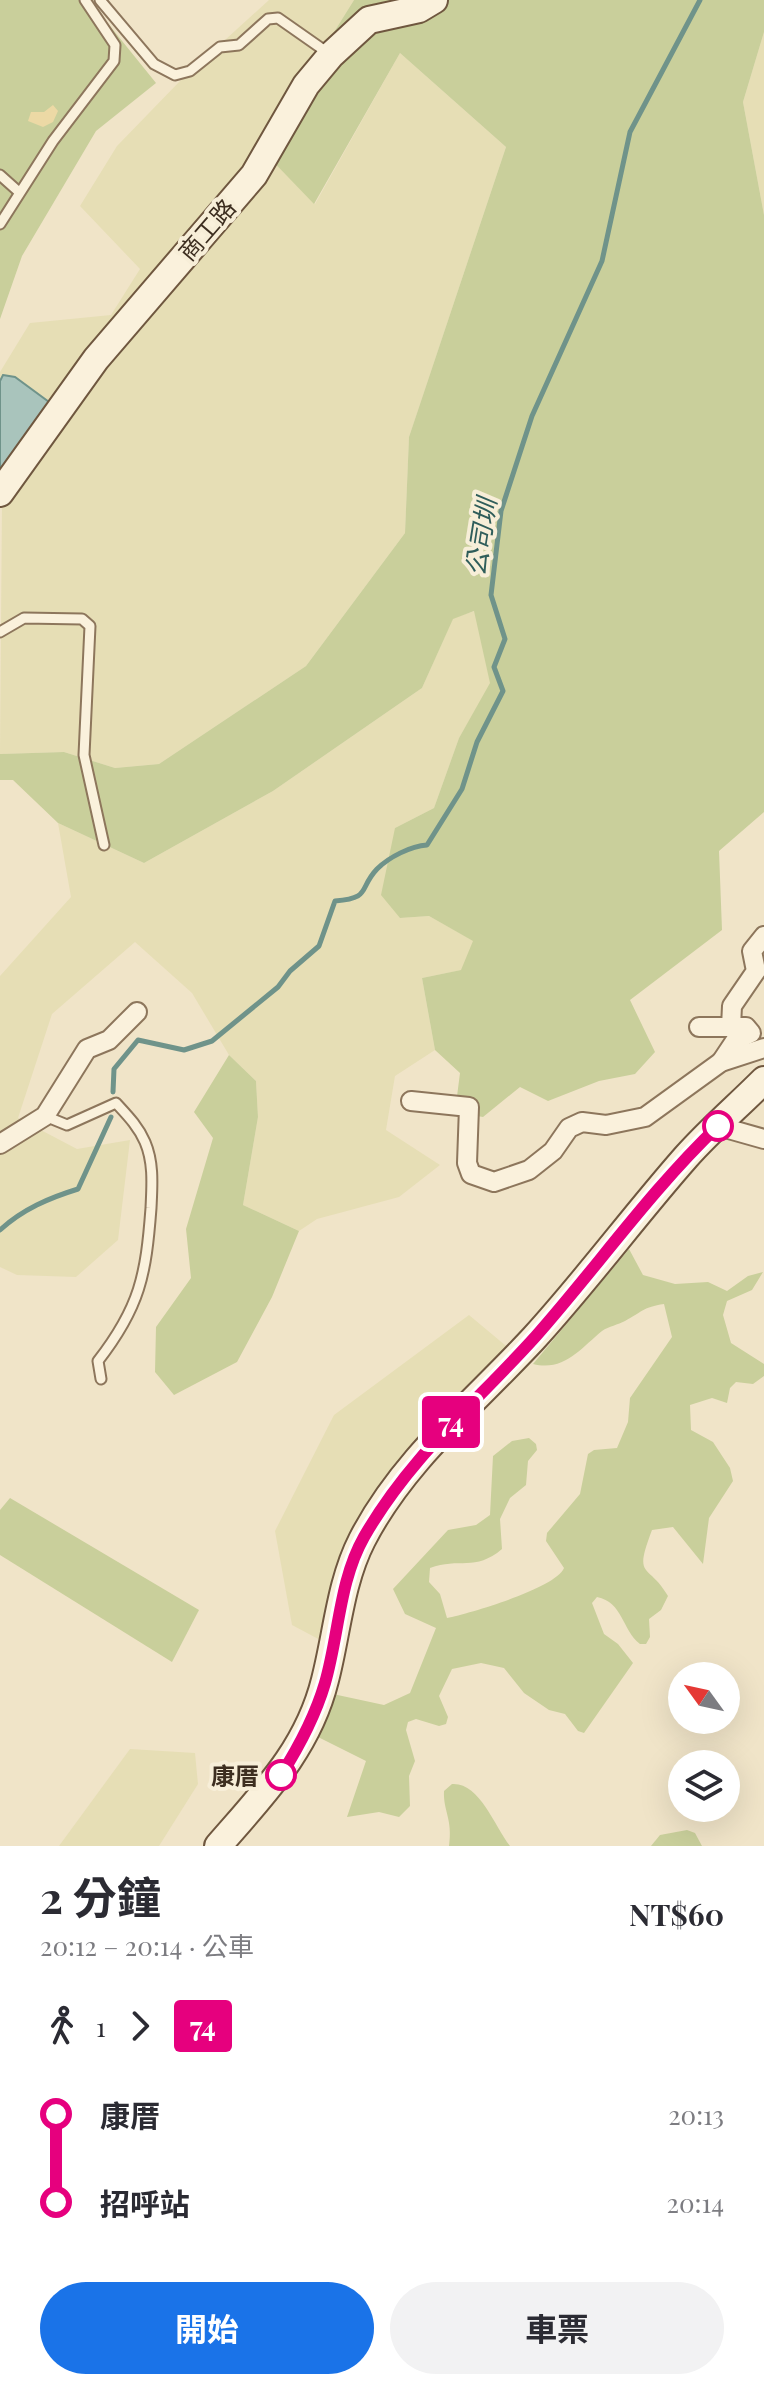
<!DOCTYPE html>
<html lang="zh-TW">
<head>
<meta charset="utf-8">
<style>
	:root { --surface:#fff; --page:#f2f2f3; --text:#2b2b33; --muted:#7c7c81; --accent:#1a73e8 }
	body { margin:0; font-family:"Playfair Display","Noto Sans TC",serif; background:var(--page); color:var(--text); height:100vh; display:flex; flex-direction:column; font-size:30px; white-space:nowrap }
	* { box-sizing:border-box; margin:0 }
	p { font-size:26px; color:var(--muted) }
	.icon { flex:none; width:44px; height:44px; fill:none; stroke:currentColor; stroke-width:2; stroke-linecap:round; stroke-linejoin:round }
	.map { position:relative; height:1846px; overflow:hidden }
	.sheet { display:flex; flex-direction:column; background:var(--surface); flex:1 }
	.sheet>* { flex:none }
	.badge { padding:0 16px; border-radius:6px; font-size:28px; line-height:52px }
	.needle { width:52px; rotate:303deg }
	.controls { position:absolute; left:668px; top:1662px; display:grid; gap:16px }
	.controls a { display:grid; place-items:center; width:72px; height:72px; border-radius:50%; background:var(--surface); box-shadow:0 8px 32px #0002; font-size:40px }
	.map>.badge { position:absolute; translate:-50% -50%; box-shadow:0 0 0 4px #fff }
	.legs { display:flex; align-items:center; gap:12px; height:88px; padding:0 40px; font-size:26px }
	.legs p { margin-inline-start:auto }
	.summary { display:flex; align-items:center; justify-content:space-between; height:136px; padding:0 40px }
	h1 { font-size:44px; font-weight:700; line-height:60px }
	.action { display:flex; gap:16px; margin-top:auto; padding:16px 40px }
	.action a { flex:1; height:92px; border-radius:48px; background:var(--accent); color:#fff; font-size:32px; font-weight:700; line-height:92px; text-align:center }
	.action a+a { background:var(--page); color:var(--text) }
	ul { padding:0 40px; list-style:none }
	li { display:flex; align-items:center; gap:28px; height:88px; font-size:30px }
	li i { display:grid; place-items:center; width:12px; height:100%; margin:0 10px; background:currentColor }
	li i::after { content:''; width:20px; height:20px; margin:-10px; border:6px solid; border-radius:50%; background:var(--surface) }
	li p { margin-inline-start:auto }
	li:first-child i { background:linear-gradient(#0000 50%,currentColor 0) }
	li:last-child i { background:linear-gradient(currentColor 50%,#0000 0) }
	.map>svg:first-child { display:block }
	.farmland { fill:#e6deb5 }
	.green { fill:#c9cf9b }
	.sand { fill:#ecd9a5 }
	.water { fill:#a9c4bc; stroke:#6f938a; stroke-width:2 }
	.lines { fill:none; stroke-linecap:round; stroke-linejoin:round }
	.stream { stroke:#6f938a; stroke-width:5 }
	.lane-casing { stroke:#8d765c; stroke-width:13 }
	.street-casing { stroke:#8d765c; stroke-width:22 }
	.secondary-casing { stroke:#6f573f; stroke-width:30 }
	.lane { stroke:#faf1dc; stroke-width:9 }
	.street { stroke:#faf1dc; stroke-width:18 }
	.secondary { stroke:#faf1dc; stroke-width:26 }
	.line-1-casing { stroke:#fff; stroke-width:18 }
	.line-1 { stroke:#e6007e; stroke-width:12 }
	.stop-1-dot { fill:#fff; stroke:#e6007e; stroke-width:4 }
	.labels { text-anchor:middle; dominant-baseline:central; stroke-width:8; stroke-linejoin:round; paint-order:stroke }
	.street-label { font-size:24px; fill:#3d2e20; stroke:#f7eed8 }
	.stop-label { font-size:24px; font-weight:bold; fill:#3d2e20; stroke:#f7eed8; text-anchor:end }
	.water-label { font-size:26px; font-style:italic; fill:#2f5d5a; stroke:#f7eed8 }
</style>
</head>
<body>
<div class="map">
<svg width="764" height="1846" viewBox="0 0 764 1846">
	<rect width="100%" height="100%" fill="#f0e4c8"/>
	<g class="farmland">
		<path d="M269 0H354L261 149 315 204 400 53 506 147 409 437 405 533 306 666 159 764 115 768 64 752 0 754 3 375 0 381V372L30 323 111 315 140 269 80 206 117 146 180 81Z"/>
		<path d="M764 32V215L743 102Z"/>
		<path d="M475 611 491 683 459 738 434 808 395 828 400 918 429 916 474 941 462 970 422 978 435 1050 395 1076 386 1130 440 1165 399 1197 317 1219 299 1231 243 1205 258 1117 256 1081 229 1055 192 993 135 942 52 1014 18 1118 77 1149 130 1140 118 1240 76 1277 17 1275 0 1267V976L71 897 58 823 144 863 273 791 422 688 453 618Z"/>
		<path d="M469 1315 511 1350 389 1489 324 1642 292 1625 275 1531 334 1415Z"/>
		<path d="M130 1749 195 1753 198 1784 159 1846H59Z"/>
	</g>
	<g class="green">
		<path d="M0 0H89L156 83 96 131 22 256 0 319Z"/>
		<path d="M354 0H764V32L743 102 764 215V812L719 851 722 930 630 1000 655 1052 635 1074 599 1081 548 1101 520 1087 483 1117 455 1112 460 1073 435 1050 422 978 461 970 473 941 429 916 400 918 381 895 395 828 434 808 459 738 490 683 474 611 453 619 422 688 273 791 144 863 58 823 13 780H0V754L64 752 115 768 159 764 306 666 405 533 409 437 506 147 400 53 314 204 261 149Z"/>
		<path d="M229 1055 256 1081 258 1117 243 1205 299 1231 272 1297 237 1362 174 1395 155 1372 156 1327 191 1278 186 1229 213 1138 194 1112Z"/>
		<path d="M629 1249 643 1275 675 1284 708 1282 727 1291 748 1276 763 1272 752 1290 727 1301 723 1315 731 1343 764 1364V1376L753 1384 736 1382 730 1388 727 1403 712 1398 690 1405 691 1430 713 1442 730 1468 733 1481 709 1518 703 1564 673 1527 652 1530C633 1580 648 1562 668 1596L661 1610 649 1619 650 1637 646 1644H640C622 1630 623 1602 597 1597L592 1603 604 1634 618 1644 633 1663 584 1733 578 1731 565 1714 549 1710 524 1693 504 1668 481 1663 452 1669 439 1696 448 1717 446 1724 439 1726 416 1719 408 1722 406 1730 415 1761 409 1776 410 1806 399 1817 379 1812 347 1817 366 1761 306 1731 319 1691 384 1705 410 1693 436 1628 405 1614 393 1589 448 1530 476 1525 490 1515 493 1456 512 1441 529 1438 536 1444 537 1450 528 1461 526 1485 510 1498 500 1519 502 1549C475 1572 459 1557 430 1568L429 1582 440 1594 447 1618C471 1613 556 1588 564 1568L546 1541 547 1533 580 1494 588 1454 594 1450 617 1448 628 1422 630 1398 672 1337 664 1304C643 1307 642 1312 625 1321 618 1325 609 1326 602 1331 581 1348 564 1372 533 1364Z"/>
		<path d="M10 1498 199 1610 172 1662 0 1555V1510Z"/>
		<path d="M452 1784C479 1782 494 1825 510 1846H449C453 1819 443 1811 444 1791Z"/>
		<path d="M687 1830 695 1833 702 1846H651L660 1835Z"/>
	</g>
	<path class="sand" d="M53 105 58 111 53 122 43 127 28 121 31 112H44Z"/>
	<path class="water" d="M3 375 15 377 49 402 0 474V381Z"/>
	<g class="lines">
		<g class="stream">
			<path d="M113 1092 114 1069 138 1040 184 1050 212 1041 278 987 290 971 319 946 335 901C372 898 358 889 377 869 389 857 411 846 427 845L462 789 477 742 503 691 494 667 505 639 491 595 501 511 532 416 602 261 630 132 700 0"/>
			<path d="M0 1230C23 1209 49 1198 78 1189L111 1117"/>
		</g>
		<defs>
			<g id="lane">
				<path d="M100 0 154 64 175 75 190 71 220 47 239 45 268 19 278 18 328 53"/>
				<path d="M0 175 19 192"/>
				<path d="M0 224 53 141 114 61 115 45 85 0"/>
				<path d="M0 632 24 618 82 619 90 626 84 755 104 845"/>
				<path d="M45 1116 67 1125 116 1103C127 1115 138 1126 145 1142 154 1163 152 1186 151 1208 146 1275 140 1307 98 1361L101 1379"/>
			</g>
			<g id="street">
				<path d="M699 1027H746L751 1033 735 1041 721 1062"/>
				<path d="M731 1027 732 1006 756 971 752 951 764 936"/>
				<path d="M411 1101 469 1107 467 1163 471 1174 494 1182 529 1170 553 1151 569 1128 582 1122 606 1125 645 1117 721 1062 764 1048"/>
				<path d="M718 1126 764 1139"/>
				<path d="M0 1144 45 1116 87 1049 109 1040 137 1012"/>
			</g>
			<g id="secondary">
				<path d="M0 493 96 359 254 175 306 85 331 55 369 20 419 9 434 0"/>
				<path d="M218 1846C263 1794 308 1749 325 1680 337 1634 340 1583 362 1540 403 1460 474 1403 534 1338 587 1280 634 1216 686 1157 710 1130 738 1106 764 1080"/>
			</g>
		</defs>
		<use href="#lane" class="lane-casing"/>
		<use href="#street" class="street-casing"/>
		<use href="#secondary" class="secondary-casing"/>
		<use href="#lane" class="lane"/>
		<use href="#street" class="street"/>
		<use href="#secondary" class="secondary"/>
	</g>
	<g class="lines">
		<defs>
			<path id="line-1" d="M281 1775C300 1745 315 1717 325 1683 339 1635 339 1581 364 1537 411 1455 474 1405 536 1336 597 1267 651 1190 718 1126"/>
		</defs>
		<use href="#line-1" class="line-1-casing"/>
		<use href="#line-1" class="line-1"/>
	</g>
	<g class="stop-1-dot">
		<circle cx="718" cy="1126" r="14"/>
		<circle cx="281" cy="1775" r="14"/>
	</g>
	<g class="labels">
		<g class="street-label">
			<text transform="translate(206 229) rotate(-49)">商工路</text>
		</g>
		<g class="stop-label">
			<text x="259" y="1775">康厝</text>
		</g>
		<g class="water-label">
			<text transform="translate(480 537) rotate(-81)">公司圳</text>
		</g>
	</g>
</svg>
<div class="controls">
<a><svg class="needle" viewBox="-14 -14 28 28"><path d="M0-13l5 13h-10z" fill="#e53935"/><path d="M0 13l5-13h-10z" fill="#7c7c81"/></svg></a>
<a><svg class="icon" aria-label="layers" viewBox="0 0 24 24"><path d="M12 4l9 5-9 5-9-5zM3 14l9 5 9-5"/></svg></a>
</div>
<b class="badge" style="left:451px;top:1422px;background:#e6007e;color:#fff">74</b>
</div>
<section class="sheet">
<div class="summary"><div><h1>2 分鐘</h1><p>20:12 – 20:14 · 公車</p></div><b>NT$60</b></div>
<div class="legs"><svg class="icon" aria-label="walk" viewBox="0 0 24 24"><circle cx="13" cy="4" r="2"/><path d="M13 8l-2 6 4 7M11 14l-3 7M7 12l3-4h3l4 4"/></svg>1<svg class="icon" aria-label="forward" viewBox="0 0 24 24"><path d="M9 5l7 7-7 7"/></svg><b class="badge" style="background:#e6007e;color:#fff">74</b></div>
<ul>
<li><i style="color:#e6007e"></i><b>康厝</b><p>20:13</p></li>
<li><i style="color:#e6007e"></i><b>招呼站</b><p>20:14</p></li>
</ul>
<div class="action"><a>開始</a><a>車票</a></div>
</section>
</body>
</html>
